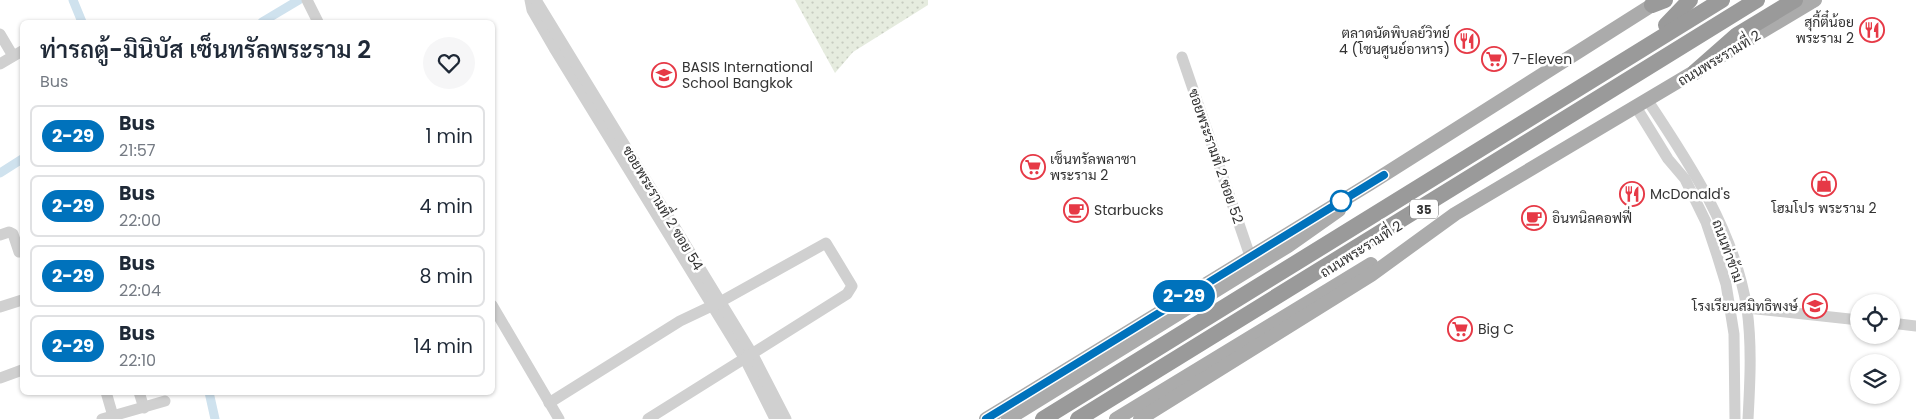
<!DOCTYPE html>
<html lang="en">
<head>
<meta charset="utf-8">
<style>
	:root { --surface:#fff; --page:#f6f6f7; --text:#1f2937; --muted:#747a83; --line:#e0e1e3 }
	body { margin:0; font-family:Poppins,Sarabun,sans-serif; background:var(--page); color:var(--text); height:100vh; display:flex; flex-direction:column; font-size:19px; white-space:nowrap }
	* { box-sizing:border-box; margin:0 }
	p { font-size:16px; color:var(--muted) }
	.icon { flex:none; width:28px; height:28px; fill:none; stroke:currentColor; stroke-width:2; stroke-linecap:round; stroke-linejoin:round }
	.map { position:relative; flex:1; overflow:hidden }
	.side { position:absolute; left:20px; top:20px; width:475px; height:375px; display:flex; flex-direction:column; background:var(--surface); border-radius:8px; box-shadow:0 1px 4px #0004 }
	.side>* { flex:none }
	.badge { padding:0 10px; border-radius:16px; font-size:18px; line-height:32px }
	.controls { position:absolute; left:1850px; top:294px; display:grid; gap:10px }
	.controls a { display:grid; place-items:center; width:50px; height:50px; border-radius:50%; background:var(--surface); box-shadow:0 1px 4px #0004; font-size:25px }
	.map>.badge { position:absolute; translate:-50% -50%; box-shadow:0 0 0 2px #fff }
	.round { display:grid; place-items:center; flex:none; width:52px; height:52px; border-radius:26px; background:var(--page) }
	.summary { display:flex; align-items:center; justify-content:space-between; height:85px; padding:0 20px }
	h1 { font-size:24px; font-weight:600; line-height:38px }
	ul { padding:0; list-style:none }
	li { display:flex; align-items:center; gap:15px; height:62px; margin:0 10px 8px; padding:0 10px; border:2px solid var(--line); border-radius:8px }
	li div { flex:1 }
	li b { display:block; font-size:19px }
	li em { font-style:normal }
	li .badge { min-width:55px; font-weight:700; text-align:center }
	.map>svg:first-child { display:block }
	.park { fill:url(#park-dots) }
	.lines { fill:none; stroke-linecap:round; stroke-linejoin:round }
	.canal { stroke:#cfe2ee; stroke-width:9 }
	.minor { stroke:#d0d0d0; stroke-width:11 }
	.major { stroke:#ababab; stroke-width:14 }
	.highway { stroke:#9a9a9a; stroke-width:16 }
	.line-casing { stroke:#fff; stroke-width:11 }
	.line { stroke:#0072bc; stroke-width:8 }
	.stop-dot { fill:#fff; stroke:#0072bc; stroke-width:2.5 }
	.labels { text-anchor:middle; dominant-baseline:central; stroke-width:5; stroke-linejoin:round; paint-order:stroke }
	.shield { fill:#fff; stroke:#707070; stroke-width:1 }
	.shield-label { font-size:12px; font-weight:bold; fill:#333 }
	.poi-label { font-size:14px; fill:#333; stroke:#fff; text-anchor:start }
	.street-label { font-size:14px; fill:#333; stroke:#fff }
</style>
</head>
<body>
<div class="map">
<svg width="1916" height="419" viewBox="0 0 1916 419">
	<defs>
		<pattern id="park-dots" width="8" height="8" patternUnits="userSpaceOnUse" patternTransform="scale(1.25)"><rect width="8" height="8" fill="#e6ecdf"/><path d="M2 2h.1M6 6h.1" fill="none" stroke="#c6cbc0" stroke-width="1.8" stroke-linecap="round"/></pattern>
	</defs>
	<rect width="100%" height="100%" fill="#fff"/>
	<path class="park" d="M795 0H928V5L853 52 835 73Z"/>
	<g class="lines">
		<g class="canal">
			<path d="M73 0 82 22"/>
			<path d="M262 22 299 0"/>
			<path d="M0 173 22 159"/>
			<path d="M209 392 215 419"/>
		</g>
		<g class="minor">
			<path d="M307 0 318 22"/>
			<path d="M530 0 532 10 554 48 745 359 775 419"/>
			<path d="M536 0 753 355 786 419"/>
			<path d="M0 34 13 56"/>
			<path d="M1182 57 1250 256"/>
			<path d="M0 64 22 51"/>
			<path d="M1648 101C1690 164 1735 232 1747 309 1752 345 1750 383 1748 419"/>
			<path d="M1636 107 1668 159 1685 179 1706 222 1717 255 1726 284 1734 334 1735 419"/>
			<path d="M0 235 9 232 13 234 19 252"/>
			<path d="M492 305 559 419"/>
			<path d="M0 307 22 300"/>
			<path d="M1747 308 1859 320"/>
			<path d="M1891 323 1916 326"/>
			<path d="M0 378 22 370"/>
			<path d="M106 392 113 416"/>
			<path d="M139 392 144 408"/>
			<path d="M549 403 680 321 720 302 826 243 852 286 847 294 648 419"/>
			<path d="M102 419 165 401"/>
		</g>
		<g class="major">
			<path d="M986 419 1371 183 1660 0"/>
			<path d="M1008 419 1288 246 1339 210"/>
			<path d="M1116 419 1371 264"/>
			<path d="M1140 419 1371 275 1455 214 1815 0"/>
		</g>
		<g class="highway">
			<path d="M1652 5 1665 0"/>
			<path d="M1666 25 1690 0"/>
			<path d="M1695 72 1737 35 1795 0"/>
			<path d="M1043 419 1722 0"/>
			<path d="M1078 419 1757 0"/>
		</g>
	</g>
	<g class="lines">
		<defs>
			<path id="line" d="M986 419 1384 175"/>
		</defs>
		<use href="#line" class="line-casing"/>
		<use href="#line" class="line"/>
	</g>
	<defs>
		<symbol id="restaurant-ring" viewBox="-11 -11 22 22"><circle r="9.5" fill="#fff" stroke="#e63946" stroke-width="1.5"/><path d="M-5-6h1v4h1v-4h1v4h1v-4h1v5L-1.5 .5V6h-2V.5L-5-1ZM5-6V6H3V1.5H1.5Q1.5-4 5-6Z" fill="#e63946"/></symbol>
		<symbol id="supermarket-ring" viewBox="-11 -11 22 22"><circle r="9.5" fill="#fff" stroke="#e63946" stroke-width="1.5"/><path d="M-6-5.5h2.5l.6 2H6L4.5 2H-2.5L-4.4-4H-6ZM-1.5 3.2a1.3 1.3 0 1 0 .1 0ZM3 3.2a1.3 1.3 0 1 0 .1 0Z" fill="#e63946"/></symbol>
		<symbol id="school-ring" viewBox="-11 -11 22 22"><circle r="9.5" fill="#fff" stroke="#e63946" stroke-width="1.5"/><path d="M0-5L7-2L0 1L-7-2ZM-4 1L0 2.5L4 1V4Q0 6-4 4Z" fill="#e63946"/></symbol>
		<symbol id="shop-ring" viewBox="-11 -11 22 22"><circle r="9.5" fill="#fff" stroke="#e63946" stroke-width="1.5"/><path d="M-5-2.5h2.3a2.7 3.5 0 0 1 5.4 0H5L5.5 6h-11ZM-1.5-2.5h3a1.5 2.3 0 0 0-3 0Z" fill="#e63946"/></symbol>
		<symbol id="cafe-ring" viewBox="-11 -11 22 22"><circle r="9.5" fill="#fff" stroke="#e63946" stroke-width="1.5"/><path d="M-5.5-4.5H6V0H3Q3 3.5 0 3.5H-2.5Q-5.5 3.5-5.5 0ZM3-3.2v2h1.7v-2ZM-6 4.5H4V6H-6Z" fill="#e63946"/></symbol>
	</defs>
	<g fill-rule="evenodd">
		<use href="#restaurant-ring" x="1858" y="16" width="28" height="28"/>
		<use href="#restaurant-ring" x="1453" y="27" width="28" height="28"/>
		<use href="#supermarket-ring" x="1480" y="45" width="28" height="28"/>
		<use href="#school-ring" x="650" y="61" width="28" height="28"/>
		<use href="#supermarket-ring" x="1019" y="153" width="28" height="28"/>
		<use href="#shop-ring" x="1810" y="170" width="28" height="28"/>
		<use href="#restaurant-ring" x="1618" y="180" width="28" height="28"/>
		<use href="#cafe-ring" x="1062" y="196" width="28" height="28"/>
		<use href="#cafe-ring" x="1520" y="204" width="28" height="28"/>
		<use href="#school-ring" x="1801" y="292" width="28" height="28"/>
		<use href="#supermarket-ring" x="1446" y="315" width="28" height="28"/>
	</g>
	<circle class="stop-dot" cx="1341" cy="201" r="10"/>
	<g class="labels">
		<rect class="shield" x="1410" y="199.5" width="28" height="19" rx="4"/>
		<g class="shield-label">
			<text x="1424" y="209">35</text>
		</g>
		<g class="poi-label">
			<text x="1854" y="22" text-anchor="end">สุกี้ตี๋น้อย<tspan x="1854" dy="16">พระราม 2</tspan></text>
			<text x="1450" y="33" text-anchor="end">ตลาดนัดพิบูลย์วิทย์<tspan x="1450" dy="16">4 (โซนศูนย์อาหาร)</tspan></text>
			<text x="1512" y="59">7-Eleven</text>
			<text x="682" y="67">BASIS International<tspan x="682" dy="16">School Bangkok</tspan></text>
			<text x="1050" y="159">เซ็นทรัลพลาซา<tspan x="1050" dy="16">พระราม 2</tspan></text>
			<text x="1650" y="194">McDonald's</text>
			<text x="1824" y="208" text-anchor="middle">โฮมโปร พระราม 2</text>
			<text x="1094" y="210">Starbucks</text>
			<text x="1552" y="218">อินทนิลคอฟฟี่</text>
			<text x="1798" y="306" text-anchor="end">โรงเรียนสมิทธิพงษ์</text>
			<text x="1478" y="329">Big C</text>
		</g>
		<g class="street-label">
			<text transform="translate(1719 58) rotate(-31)">ถนนพระรามที่ 2</text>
			<text transform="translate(1216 156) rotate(71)">ซอยพระรามที่ 2 ซอย 52</text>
			<text transform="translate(663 208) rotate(59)">ซอยพระรามที่ 2 ซอย 54</text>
			<text transform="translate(1361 249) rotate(-32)">ถนนพระรามที่ 2</text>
			<text transform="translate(1728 251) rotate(70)">ถนนท่าข้าม</text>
		</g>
	</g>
</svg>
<div class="controls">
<a><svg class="icon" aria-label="locate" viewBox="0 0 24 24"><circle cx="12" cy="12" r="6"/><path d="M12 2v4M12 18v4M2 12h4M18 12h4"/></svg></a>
<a><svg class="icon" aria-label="layers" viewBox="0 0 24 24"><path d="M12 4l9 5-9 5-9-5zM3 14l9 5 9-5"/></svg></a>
</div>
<b class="badge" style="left:1184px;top:296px;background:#0072bc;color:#fff">2-29</b>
<section class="side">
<div class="summary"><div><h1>ท่ารถตู้-มินิบัส เซ็นทรัลพระราม 2</h1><p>Bus</p></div><a class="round"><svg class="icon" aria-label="heart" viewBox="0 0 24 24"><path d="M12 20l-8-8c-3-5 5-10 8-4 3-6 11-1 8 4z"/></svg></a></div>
<ul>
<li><span class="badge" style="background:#0072bc;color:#fff">2-29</span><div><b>Bus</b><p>21:57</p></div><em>1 min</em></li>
<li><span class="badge" style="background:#0072bc;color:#fff">2-29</span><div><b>Bus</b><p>22:00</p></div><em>4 min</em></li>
<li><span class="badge" style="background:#0072bc;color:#fff">2-29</span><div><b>Bus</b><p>22:04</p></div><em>8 min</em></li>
<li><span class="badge" style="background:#0072bc;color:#fff">2-29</span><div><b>Bus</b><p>22:10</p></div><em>14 min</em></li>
</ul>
</section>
</div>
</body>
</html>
